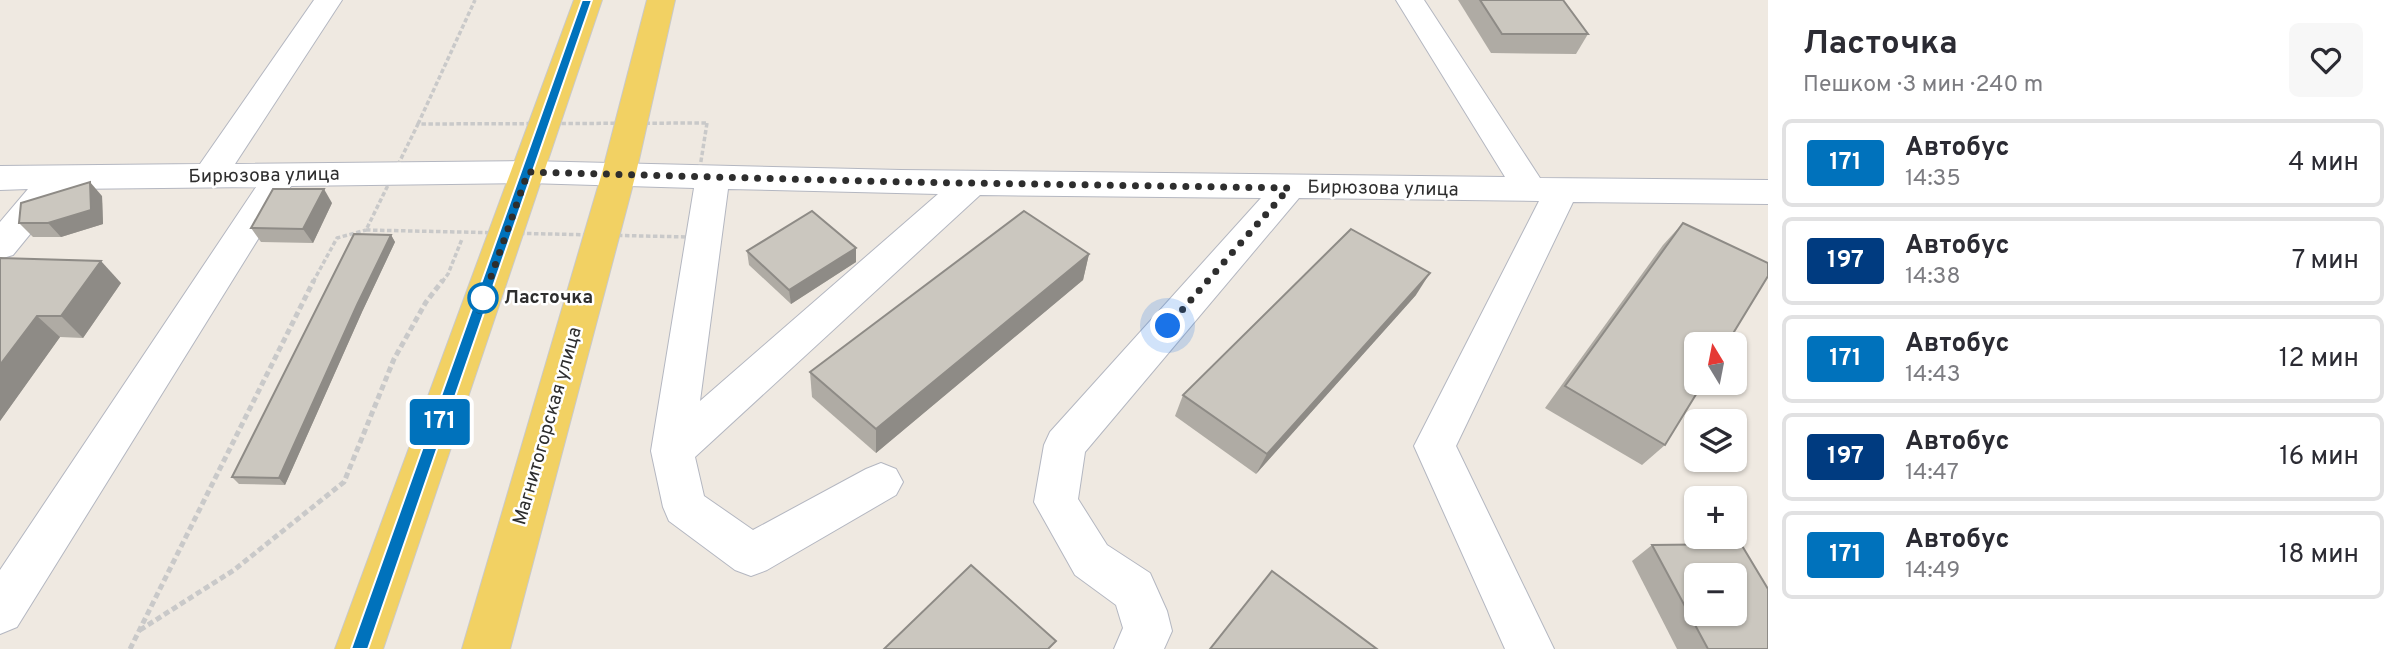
<!DOCTYPE html>
<html lang="ru">
<head>
<meta charset="utf-8">
<style>
	:root { --surface:#fff; --page:#f7f7f7; --text:#2b2b33; --muted:#7c7c81; --line:#e1e1e2 }
	body { margin:0; font-family:Overpass,sans-serif; background:var(--page); color:var(--text); height:100vh; display:flex; flex-direction:column; font-size:26px; white-space:nowrap }
	* { box-sizing:border-box; margin:0 }
	p { font-size:23px; color:var(--muted) }
	.icon { flex:none; width:38px; height:38px; fill:none; stroke:currentColor; stroke-width:2; stroke-linecap:round; stroke-linejoin:round }
	.map { position:relative; flex:1; overflow:hidden }
	.details { display:flex; flex-direction:column; background:var(--surface); width:630px }
	.details>* { flex:none }
	.badge { padding:0 14px; border-radius:5px; font-size:24px; line-height:46px }
	.needle { width:46px; rotate:350deg }
	.tools { position:absolute; left:1684px; top:332px; display:grid; gap:14px }
	.tools a { display:grid; place-items:center; width:63px; height:63px; border-radius:10px; background:var(--surface); box-shadow:0 2px 5px #0004; font-size:35px }
	.you { position:absolute; width:35px; height:35px; margin:-18px; border:5px solid #fff; border-radius:50%; background:#1a73e8; box-shadow:0 0 0 10px #1a73e833 }
	.map>.badge { position:absolute; translate:-50% -50%; box-shadow:0 0 0 4px #fff }
	.round { display:grid; place-items:center; flex:none; width:74px; height:74px; border-radius:10px; background:var(--page) }
	.head { display:flex; align-items:center; justify-content:space-between; height:119px; padding:0 35px }
	h1 { font-size:33px; font-weight:700; line-height:52px }
	ul { padding:0; list-style:none }
	li { display:flex; align-items:center; gap:21px; height:88px; margin:0 14px 10px; padding:0 21px; border:4px solid var(--line); border-radius:10px }
	li div { flex:1 }
	li b { display:block; font-size:26px }
	li em { font-style:normal }
	li .badge { min-width:77px; font-weight:700; text-align:center }
	main { display:flex; flex:1; min-height:0 }
	.map>svg:first-child { display:block }
	.lines { fill:none; stroke-linecap:round; stroke-linejoin:round }
	.minor-casing { stroke:#b4b7c1; stroke-width:2 }
	.major-casing { stroke:#c9c9c9; stroke-width:2 }
	.path-far1 { stroke:#c9c9c9; stroke-width:3.5; stroke-dasharray:4.5 2.5; stroke-linecap:butt }
	.path { stroke:#c9c9c9; stroke-width:5; stroke-dasharray:6 3.5; stroke-linecap:butt }
	.minor { fill:#fff; fill-rule:evenodd }
	.major { fill:#f2d163; fill-rule:evenodd }
	.wall { fill:#afaba4 }
	.shaded-wall { fill:#8e8b86 }
	.building { fill:#cbc7bf; stroke:#8e8b86; stroke-width:2; fill-rule:evenodd }
	.line { fill:#0072bc; stroke:#fff; stroke-width:2 }
	.walk { stroke:#2e2e2e; stroke-width:7; stroke-dasharray:0 12.6 }
	.stop-dot { fill:#fff; stroke:#0072bc; stroke-width:3.5 }
	.labels { text-anchor:middle; dominant-baseline:central; stroke-width:5; stroke-linejoin:round; paint-order:stroke }
	.street-label { font-size:19px; fill:#2e2e2e; stroke:#fff }
	.stop-label { font-size:19px; font-weight:bold; fill:#2e2e2e; stroke:#fff; text-anchor:start }
</style>
</head>
<body>
<main>
<div class="map">
<svg width="1768" height="649" viewBox="0 0 1768 649">
	<rect width="100%" height="100%" fill="#efe9e1"/>
	<g class="lines">
		<defs>
			<path id="minor" d="M314 0H342L235 164 528 161 901 170 1505 177 1396 0H1424L1540 178 1768 180V204L1573 202 1456 446 1554 649H1505L1414 446 1539 201 1299 198 1085 452 1078 499 1107 545 1150 573 1167 611 1172 631 1164 649H1114L1123 628 1116 605 1075 575 1034 502 1044 445 1050 432 1261 198 980 195 695 457 704 496 753 530 866 469 881 463 896 469 903 482 896 495 767 570 751 576 735 570 669 521 663 507 651 451 694 188 528 183 291 186 17 627 0 634V570L256 187 67 189 13 255 0 259V222L28 189 0 190V166L200 164ZM728 189 938 194 700 401Z"/>
			<g id="major">
				<path d="M574 0H602L383 649H335Z"/>
				<path d="M647 0H675L636 173 510 649H462L602 173Z"/>
			</g>
		</defs>
		<use href="#minor" class="minor-casing"/>
		<use href="#major" class="major-casing"/>
		<g class="path-far1">
			<path d="M707 123 689 237 366 230 418 124Z"/>
			<path d="M418 124 475 0"/>
			<path d="M313 282 337 238 366 230"/>
			<path d="M442 282 448 274 462 239"/>
		</g>
		<g class="path">
			<path d="M140 630 234 570 344 482 394 359 426 302 443 280"/>
			<path d="M130 649 314 280"/>
		</g>
		<use href="#minor" class="minor"/>
		<use href="#major" class="major"/>
	</g>
	<g class="wall">
		<path d="M1458 0H1563L1588 34 1576 54 1491 53Z"/>
		<path d="M102 196 103 224 61 237H33L19 223Z"/>
		<path d="M332 203 313 243 261 242 251 228Z"/>
		<path d="M1683 223 1665 445 1642 465 1545 408 1663 245Z"/>
		<path d="M391 235 395 242 362 312 285 485 239 484 232 477Z"/>
		<path d="M747 251 856 262 791 304 749 265Z"/>
		<path d="M1089 254 1083 280 876 453 812 397 810 372Z"/>
		<path d="M0 258 121 283 83 338 60 337 0 421Z"/>
		<path d="M1416 295 1256 474 1175 416 1183 395Z"/>
		<path d="M1652 545 1768 649H1677L1632 561Z"/>
	</g>
	<g class="shaded-wall">
		<path d="M90 182 102 196 103 224 61 237 48 223Z"/>
		<path d="M324 189 332 203 313 243 303 229Z"/>
		<path d="M391 235 395 242 362 312 285 485 279 478 357 305Z"/>
		<path d="M856 248V262L791 304 789 290Z"/>
		<path d="M1089 254 1083 280 876 453V429Z"/>
		<path d="M101 261 121 283 83 338 61 316Z"/>
		<path d="M1430 273 1416 295 1256 474 1267 454Z"/>
		<path d="M37 316 60 337 0 421V365Z"/>
	</g>
	<g class="building">
		<path d="M1480 0H1563L1588 34H1502Z"/>
		<path d="M90 182 91 210 48 223H19L21 203Z"/>
		<path d="M273 189H324L303 229 251 228Z"/>
		<path d="M812 211 856 248 789 290 747 251Z"/>
		<path d="M1024 211 1089 254 876 429 810 372Z"/>
		<path d="M1683 223 1768 263V276L1726 345H1696V383H1703L1665 445 1565 386Z"/>
		<path d="M1351 229 1430 273 1267 454 1183 395Z"/>
		<path d="M354 234 391 235 357 305 279 478 232 477Z"/>
		<path d="M0 258 101 261 61 316H37L0 365Z"/>
		<path d="M1741 544 1768 589V649H1708L1652 545ZM1696 576H1734V614H1696Z"/>
		<path d="M971 565 1056 641 1048 649H884Z"/>
		<path d="M1272 571 1377 649H1210Z"/>
	</g>
	<path class="line" d="M582 0H592L368 649H351Z"/>
	<g class="lines">
		<path class="walk" d="M483 298 479 311 528 172 901 182 1289 188 1168 326"/>
	</g>
	<circle class="stop-dot" cx="483" cy="298" r="14"/>
	<g class="labels">
		<g class="street-label">
			<text transform="translate(264 176) rotate(-1)">Бирюзова улица</text>
			<text transform="translate(1383 189) rotate(1)">Бирюзова улица</text>
			<text transform="translate(548 426) rotate(-74)">Магнитогорская улица</text>
		</g>
		<g class="stop-label">
			<text x="504" y="298">Ласточка</text>
		</g>
	</g>
</svg>
<div class="tools">
<a><svg class="needle" viewBox="-14 -14 28 28"><path d="M0-13l5 13h-10z" fill="#e53935"/><path d="M0 13l5-13h-10z" fill="#7c7c81"/></svg></a>
<a><svg class="icon" aria-label="layers" viewBox="0 0 24 24"><path d="M12 4l9 5-9 5-9-5zM3 14l9 5 9-5"/></svg></a>
<a>+</a>
<a>−</a>
</div>
<div class="you" style="left:1168px;top:326px"></div>
<b class="badge" style="left:440px;top:422px;background:#0072bc;color:#fff">171</b>
</div>
<section class="details">
<div class="head"><div><h1>Ласточка</h1><p>Пешком · 3 мин · 240 m</p></div><a class="round"><svg class="icon" aria-label="heart" viewBox="0 0 24 24"><path d="M12 20l-8-8c-3-5 5-10 8-4 3-6 11-1 8 4z"/></svg></a></div>
<ul>
<li><span class="badge" style="background:#0072bc;color:#fff">171</span><div><b>Автобус</b><p>14:35</p></div><em>4 мин</em></li>
<li><span class="badge" style="background:#003b80;color:#fff">197</span><div><b>Автобус</b><p>14:38</p></div><em>7 мин</em></li>
<li><span class="badge" style="background:#0072bc;color:#fff">171</span><div><b>Автобус</b><p>14:43</p></div><em>12 мин</em></li>
<li><span class="badge" style="background:#003b80;color:#fff">197</span><div><b>Автобус</b><p>14:47</p></div><em>16 мин</em></li>
<li><span class="badge" style="background:#0072bc;color:#fff">171</span><div><b>Автобус</b><p>14:49</p></div><em>18 мин</em></li>
</ul>
</section>
</main>
</body>
</html>
